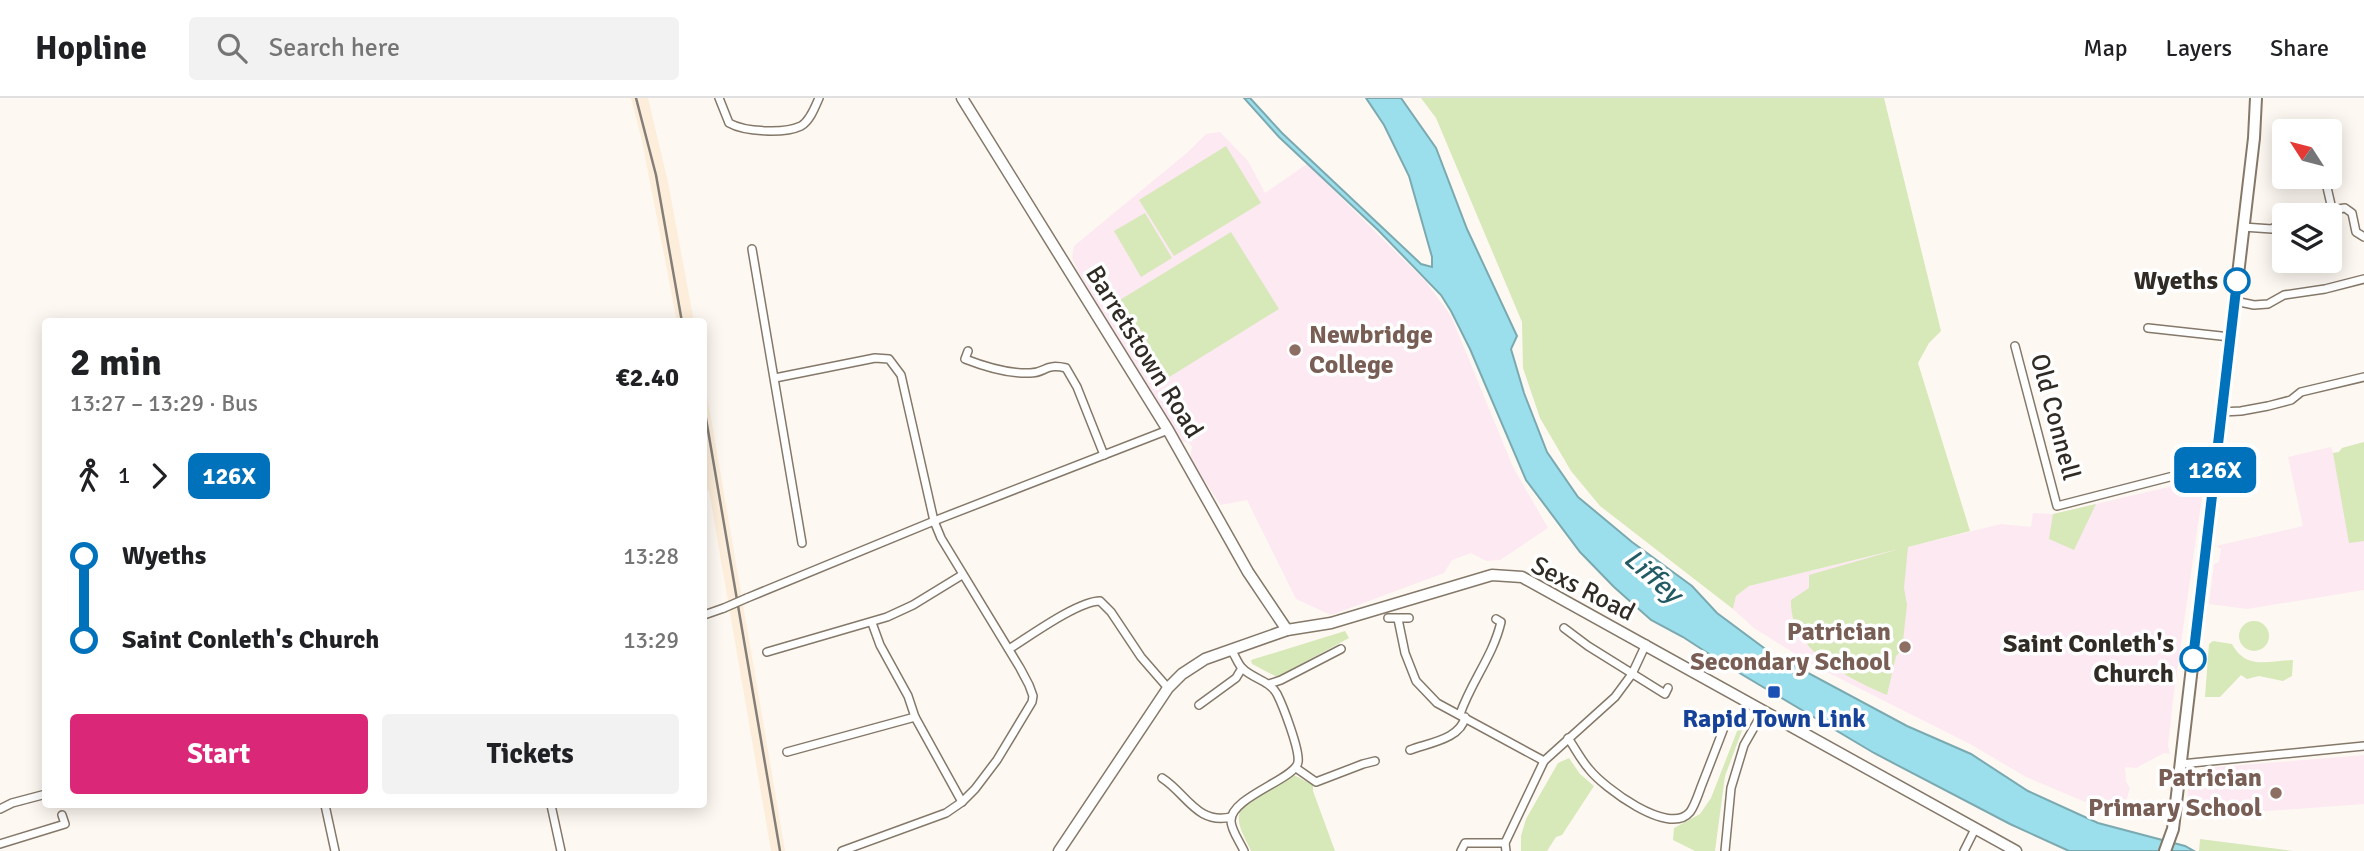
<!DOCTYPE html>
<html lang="en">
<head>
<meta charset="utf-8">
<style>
	:root { --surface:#fff; --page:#f2f2f2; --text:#202124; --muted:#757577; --line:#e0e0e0; --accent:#db2777 }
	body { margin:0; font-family:Signika,sans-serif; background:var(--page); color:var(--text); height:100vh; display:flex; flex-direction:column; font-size:26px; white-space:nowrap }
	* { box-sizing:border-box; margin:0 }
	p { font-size:23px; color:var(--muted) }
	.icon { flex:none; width:38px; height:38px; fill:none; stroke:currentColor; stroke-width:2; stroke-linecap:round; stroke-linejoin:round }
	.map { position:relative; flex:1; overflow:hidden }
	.panel { position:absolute; left:42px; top:220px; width:665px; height:490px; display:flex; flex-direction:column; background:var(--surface); border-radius:7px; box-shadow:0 4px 18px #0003 }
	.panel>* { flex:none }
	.badge { padding:0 14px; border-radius:10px; font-size:24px; line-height:46px }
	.needle { width:46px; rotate:306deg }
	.tools { position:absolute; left:2272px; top:21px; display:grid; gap:14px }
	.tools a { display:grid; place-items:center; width:70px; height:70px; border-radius:7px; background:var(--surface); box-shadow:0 4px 18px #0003; font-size:35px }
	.map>.badge { position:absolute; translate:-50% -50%; box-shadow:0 0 0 4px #fff }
	.legs { display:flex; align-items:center; gap:10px; height:77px; padding:0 28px; font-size:23px }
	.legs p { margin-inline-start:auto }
	.head { display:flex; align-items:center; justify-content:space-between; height:119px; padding:0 28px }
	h1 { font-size:38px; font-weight:700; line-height:52px }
	.cta { display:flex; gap:14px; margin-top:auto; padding:14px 28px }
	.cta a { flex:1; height:80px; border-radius:7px; background:var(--accent); color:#fff; font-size:28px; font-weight:700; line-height:80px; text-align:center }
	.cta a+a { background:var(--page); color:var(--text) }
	ul { padding:0 28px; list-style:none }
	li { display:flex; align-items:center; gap:24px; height:84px; font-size:26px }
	li i { display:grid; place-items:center; width:10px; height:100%; margin:0 9px; background:currentColor }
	li i::after { content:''; width:18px; height:18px; margin:-9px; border:5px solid; border-radius:50%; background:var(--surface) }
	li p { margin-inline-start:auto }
	li:first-child i { background:linear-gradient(#0000 50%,currentColor 0) }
	li:last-child i { background:linear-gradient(currentColor 50%,#0000 0) }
	header { display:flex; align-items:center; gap:42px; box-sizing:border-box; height:98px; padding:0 35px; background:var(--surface); border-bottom:2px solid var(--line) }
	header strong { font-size:33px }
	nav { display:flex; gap:38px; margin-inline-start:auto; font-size:24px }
	.search { width:490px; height:63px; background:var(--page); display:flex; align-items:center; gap:18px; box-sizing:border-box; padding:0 24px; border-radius:7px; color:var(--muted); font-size:26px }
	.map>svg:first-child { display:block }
	.built { fill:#fdeedb }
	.education { fill:#fde9f2 }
	.green { fill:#d7e8b9 }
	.water { fill:#9bdfec; stroke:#7ba9b0; stroke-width:2 }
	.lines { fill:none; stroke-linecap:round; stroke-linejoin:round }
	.minor-casing { stroke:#847869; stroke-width:10 }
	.tertiary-casing { stroke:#847869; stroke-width:13 }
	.secondary-casing { stroke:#847869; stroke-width:14 }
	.minor { stroke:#fff; stroke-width:7 }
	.tertiary { stroke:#fff; stroke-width:10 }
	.secondary { stroke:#fff; stroke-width:10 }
	.rail { stroke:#847e78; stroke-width:2.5 }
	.minor-bridge-casing { stroke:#847869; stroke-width:10; stroke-linecap:butt }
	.minor-bridge { stroke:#fff; stroke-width:7 }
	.line-1-casing { stroke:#fff; stroke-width:16 }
	.line-1 { stroke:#0072bc; stroke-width:10 }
	.stop-1-dot { fill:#fff; stroke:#0072bc; stroke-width:3.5 }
	.education-dot { fill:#8d6e63; stroke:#fff; stroke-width:2.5 }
	.transit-dot { fill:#1a4fb4; stroke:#fff; stroke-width:2.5 }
	.labels { text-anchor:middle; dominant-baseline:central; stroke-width:7; stroke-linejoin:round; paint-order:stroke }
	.stop-label { font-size:26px; font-weight:bold; fill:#302b25; stroke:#fff; text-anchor:end }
	.education-label { font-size:26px; font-weight:bold; fill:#785e54; stroke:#fff; text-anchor:end }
	.street-label { font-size:26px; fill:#302b25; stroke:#fff }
	.transit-label { font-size:26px; font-weight:bold; fill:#164399; stroke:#fff }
	.water-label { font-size:28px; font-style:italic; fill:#235b65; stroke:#fff }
</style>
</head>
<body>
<header>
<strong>Hopline</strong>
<div class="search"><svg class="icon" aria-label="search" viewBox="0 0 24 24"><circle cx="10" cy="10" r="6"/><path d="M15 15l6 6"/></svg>Search here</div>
<nav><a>Map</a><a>Layers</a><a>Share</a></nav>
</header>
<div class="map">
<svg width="2364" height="753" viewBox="0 0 2364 753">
	<rect width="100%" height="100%" fill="#fef8f2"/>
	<g class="built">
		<path d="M631 0H648L668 84 694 224H677L642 43Z"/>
		<path d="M704 279 755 576 785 753H771L709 393 704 389Z"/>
	</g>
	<g class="education">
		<path d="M1220 34 1248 63 1265 95 1307 66 1426 184 1451 218 1513 369 1548 430 1500 462 1486 463 1471 455 1452 462 1444 475 1331 517 1296 501 1247 402 1221 407 1190 362 1192 349 1189 345 1178 342 1077 172 1072 160 1074 148 1188 54 1206 36Z"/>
		<path d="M2364 344V492L2247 511 2209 506 2214 466 2219 464 2221 451 2216 448 2303 428 2288 359 2331 349 2333 355 2339 354 2342 350Z"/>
		<path d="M2190 384 2201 387 2203 391 2174 594 2168 647 2170 656 2164 655 2136 670 2125 669 2126 684 2130 690 2121 719 2026 679 1972 647 1813 567 1754 530 1733 511 1736 498 1749 488 2001 426 2031 429 2033 415 2053 416Z"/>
		<path d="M2364 657V706L2185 719 2189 684 2195 675 2205 670Z"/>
	</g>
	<g class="green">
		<path d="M1421 0H1884L1941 233 1929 245 1918 265 1970 433 1908 449 1904 490 1907 507 1902 552 1896 558 1887 597C1848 580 1789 552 1791 502L1809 490V477L1899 451 1749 488 1736 498 1733 511 1600 408 1571 373 1540 320 1523 270 1522 224 1436 20Z"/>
		<path d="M1226 48 1261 105 1174 158 1139 102Z"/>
		<path d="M1145 115 1172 160 1141 179 1114 133Z"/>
		<path d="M1231 134 1279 211 1158 286 1110 208Z"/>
		<path d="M2364 344V443L2349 445 2333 355 2339 354 2342 350Z"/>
		<path d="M2096 406 2074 452 2049 441 2053 416Z"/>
		<circle cx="2254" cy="538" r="15"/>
		<path d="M1345 533 1349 540 1277 579 1252 566 1251 562Z"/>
		<path d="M2213 543 2232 546C2246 572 2268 563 2293 562L2292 578 2283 583 2259 578 2247 581 2241 577 2220 599H2205L2209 546Z"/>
		<path d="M1741 623 1743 630 1725 678 1715 753H1695L1673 742 1674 730 1700 716 1711 700Z"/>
		<path d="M1569 660 1580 676 1594 688 1562 737 1556 739 1547 753H1521V738L1526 721 1558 665Z"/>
		<path d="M1292 676 1313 687V693L1335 753H1251C1245 739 1233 723 1242 710Z"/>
		<path d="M2200 741 2293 753H2199Z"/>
	</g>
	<path class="water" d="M1244 0H1250L1282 35 1421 166 1432 169V159L1409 78 1384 27 1366 0H1401L1436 50 1467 131 1517 238 1511 251 1524 295 1547 354 1578 399 1632 444 1692 488 1717 515 1768 553 1774 564 1786 563 1907 628 1971 656 2028 693 2098 725 2185 748 2194 753H2069L2010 726 1874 655 1726 567 1683 539 1651 522 1614 489 1580 454 1526 382 1470 251 1451 213 1441 197 1378 132 1279 39Z"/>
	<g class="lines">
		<defs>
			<g id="minor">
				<path d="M719 0 729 25C745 34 784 36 801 28 810 23 815 9 819 0"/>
				<path d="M2319 79 2326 85 2332 111"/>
				<path d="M2305 81 2319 79"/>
				<path d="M2294 117 2345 110 2352 115 2356 134 2364 139"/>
				<path d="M2243 129 2272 131 2284 123"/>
				<path d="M752 151 802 445"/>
				<path d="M2235 203 2254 207 2268 206 2284 197 2325 191 2364 181"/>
				<path d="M2148 230 2230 239"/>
				<path d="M2015 248 2057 408 2189 374 2215 372"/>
				<path d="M968 253 965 261C983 268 1010 276 1030 275 1046 275 1044 265 1066 270L1077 289 1104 357"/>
				<path d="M775 280 875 260 889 261 901 277 934 423 941 440 1020 570 1029 587 1033 598 1032 604 997 662 975 691 962 704 946 715 842 753"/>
				<path d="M2222 314 2241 313 2268 308 2291 302 2301 294 2364 279"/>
				<path d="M747 500 934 423 1168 332"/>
				<path d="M704 517 724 510"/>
				<path d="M1388 520H1409"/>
				<path d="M1398 521 1405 555 1416 583 1437 605 1544 663"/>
				<path d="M872 525 880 547 908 598 915 619 962 704"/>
				<path d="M1564 530 1588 548 1665 596 1668 590"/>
				<path d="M1009 551C1030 538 1078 503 1100 503L1111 514 1141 559 1168 590"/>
				<path d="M1231 552C1235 557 1238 566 1242 570 1253 581 1269 582 1277 596 1283 608 1300 652 1298 664 1296 681 1230 699 1231 723 1231 732 1240 744 1244 753"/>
				<path d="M767 554 887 519 913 507 962 477"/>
				<path d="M1269 586 1281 582 1341 551"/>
				<path d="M1199 607 1236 580 1242 570"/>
				<path d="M1460 616C1472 582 1493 558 1501 524L1496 521"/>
				<path d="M1568 640C1575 650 1581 662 1589 671 1603 689 1669 739 1690 714 1695 707 1698 697 1701 689 1710 666 1719 643 1728 619"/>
				<path d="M1410 652C1428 645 1461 641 1465 619"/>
				<path d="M787 654 915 619"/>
				<path d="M2181 666 2364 648"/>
				<path d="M1296 670 1316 684 1363 666 1375 663"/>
				<path d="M1162 680C1186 695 1197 727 1231 719"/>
				<path d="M325 707 335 753"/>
				<path d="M551 707 561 753"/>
				<path d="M0 711 12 705 46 696"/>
				<path d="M0 746 65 726 62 717"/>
				<path d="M1461 753 1465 745H1505"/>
				<path d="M1506 753 1505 745 1544 663 1615 599 1632 576 1646 546"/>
				<path d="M1725 753 1731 690 1744 647 1764 612"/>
				<path d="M1964 753 1975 731"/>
			</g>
			<g id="tertiary">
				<path d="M962 0 1168 332 1248 474 1287 532"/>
				<path d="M1059 753 1168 590 1182 576 1205 561 1287 532 1331 525 1492 477 1522 479 2016 753"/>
			</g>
			<path id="secondary" d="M2165 753 2173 731 2254 40 2256 0"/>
		</defs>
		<use href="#minor" class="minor-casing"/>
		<use href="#tertiary" class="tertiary-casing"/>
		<use href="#secondary" class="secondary-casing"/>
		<use href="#minor" class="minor"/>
		<use href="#tertiary" class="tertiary"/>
		<use href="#secondary" class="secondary"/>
		<g class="rail">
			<path d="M636 0 656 77 682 224"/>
			<path d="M704 309 780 753"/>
		</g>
		<defs>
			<path id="minor-bridge" d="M724 510 747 500"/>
		</defs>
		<use href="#minor-bridge" class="minor-bridge-casing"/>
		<use href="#minor-bridge" class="minor-bridge"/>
	</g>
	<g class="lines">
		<defs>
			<path id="line-1" d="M2193 561 2237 183"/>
		</defs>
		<use href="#line-1" class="line-1-casing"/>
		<use href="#line-1" class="line-1"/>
	</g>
	<g class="stop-1-dot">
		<circle cx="2237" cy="183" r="12"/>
		<circle cx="2193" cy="561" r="12"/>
	</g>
	<g class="education-dot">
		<circle cx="1295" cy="252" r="7"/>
		<circle cx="1905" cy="549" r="7"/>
		<circle cx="2276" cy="695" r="7"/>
	</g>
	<rect class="transit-dot" x="1767" y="587" width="14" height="14" rx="3.5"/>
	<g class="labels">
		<g class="stop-label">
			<text x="2218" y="183">Wyeths</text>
			<text x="2174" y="546">Saint Conleth's<tspan x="2174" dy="30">Church</tspan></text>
		</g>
		<g class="education-label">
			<text x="1309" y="237" text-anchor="start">Newbridge<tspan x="1309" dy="30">College</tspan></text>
			<text x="1891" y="534">Patrician<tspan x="1891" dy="30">Secondary School</tspan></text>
			<text x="2262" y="680">Patrician<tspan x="2262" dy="30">Primary School</tspan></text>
		</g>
		<g class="street-label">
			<text transform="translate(1144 254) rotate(58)">Barretstown Road</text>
			<text transform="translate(2055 319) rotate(75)">Old Connell</text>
			<text transform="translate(1583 491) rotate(27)">Sexs Road</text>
		</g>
		<g class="transit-label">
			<text x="1774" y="621">Rapid Town Link</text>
		</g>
		<g class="water-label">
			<text transform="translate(1653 478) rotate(41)">Liffey</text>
		</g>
	</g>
</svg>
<div class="tools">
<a><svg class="needle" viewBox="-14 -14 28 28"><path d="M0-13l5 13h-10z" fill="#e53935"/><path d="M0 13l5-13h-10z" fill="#757577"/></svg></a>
<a><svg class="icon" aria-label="layers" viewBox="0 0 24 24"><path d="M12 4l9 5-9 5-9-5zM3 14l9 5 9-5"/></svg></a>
</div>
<b class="badge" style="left:2215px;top:372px;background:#0072bc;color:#fff">126X</b>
<section class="panel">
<div class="head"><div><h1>2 min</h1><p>13:27 – 13:29 · Bus</p></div><b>€2.40</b></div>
<div class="legs"><svg class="icon" aria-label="walk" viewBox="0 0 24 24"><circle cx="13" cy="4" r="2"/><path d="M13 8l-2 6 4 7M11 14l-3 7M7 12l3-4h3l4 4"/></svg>1<svg class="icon" aria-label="forward" viewBox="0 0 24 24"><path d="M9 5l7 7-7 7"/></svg><b class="badge" style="background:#0072bc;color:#fff">126X</b></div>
<ul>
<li><i style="color:#0072bc"></i><b>Wyeths</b><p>13:28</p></li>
<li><i style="color:#0072bc"></i><b>Saint Conleth's Church</b><p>13:29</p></li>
</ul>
<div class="cta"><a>Start</a><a>Tickets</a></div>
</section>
</div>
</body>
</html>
